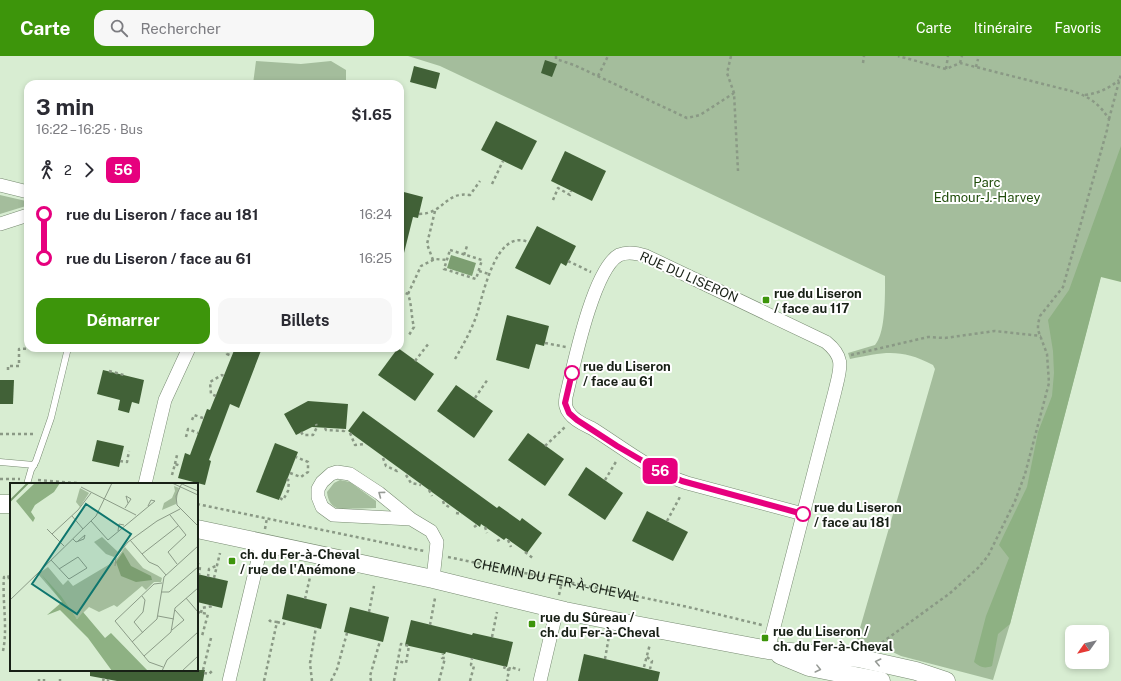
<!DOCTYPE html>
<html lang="fr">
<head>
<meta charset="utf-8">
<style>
	:root { --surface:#fff; --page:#f7f7f7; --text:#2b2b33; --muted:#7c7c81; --accent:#3d950b }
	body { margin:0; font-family:"Public Sans",sans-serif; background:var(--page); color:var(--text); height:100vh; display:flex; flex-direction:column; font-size:15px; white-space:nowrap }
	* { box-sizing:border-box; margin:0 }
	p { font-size:13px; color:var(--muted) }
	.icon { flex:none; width:22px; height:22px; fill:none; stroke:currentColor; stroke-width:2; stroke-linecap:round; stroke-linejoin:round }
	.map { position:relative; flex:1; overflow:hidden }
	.details { position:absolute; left:24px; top:24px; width:380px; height:272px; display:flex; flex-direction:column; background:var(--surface); border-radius:12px; box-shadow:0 2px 6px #0003 }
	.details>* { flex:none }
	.badge { padding:0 8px; border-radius:6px; font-size:14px; line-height:26px }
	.needle { width:26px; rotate:236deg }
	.controls { position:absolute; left:1065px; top:569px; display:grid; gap:8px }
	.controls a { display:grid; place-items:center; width:44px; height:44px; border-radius:8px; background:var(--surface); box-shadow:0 2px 6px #0003; font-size:20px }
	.map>.badge { position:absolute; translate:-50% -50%; box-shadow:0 0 0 2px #fff }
	.legs { display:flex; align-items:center; gap:6px; height:44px; padding:0 12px; font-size:13px }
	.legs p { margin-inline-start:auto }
	.headline { display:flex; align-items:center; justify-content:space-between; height:68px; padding:0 12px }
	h1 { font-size:22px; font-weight:700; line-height:30px }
	.primary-button { display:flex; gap:8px; margin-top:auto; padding:8px 12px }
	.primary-button a { flex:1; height:46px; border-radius:12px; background:var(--accent); color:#fff; font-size:16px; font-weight:700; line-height:46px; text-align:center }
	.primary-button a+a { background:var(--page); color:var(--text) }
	ul { padding:0 12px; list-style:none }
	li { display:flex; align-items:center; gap:14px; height:44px; font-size:15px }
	li i { display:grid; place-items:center; width:6px; height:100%; margin:0 5px; background:currentColor }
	li i::after { content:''; width:10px; height:10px; margin:-5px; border:3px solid; border-radius:50%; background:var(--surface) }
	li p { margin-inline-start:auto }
	li:first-child i { background:linear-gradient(#0000 50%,currentColor 0) }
	li:last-child i { background:linear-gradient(currentColor 50%,#0000 0) }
	header { display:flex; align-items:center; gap:24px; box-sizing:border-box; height:56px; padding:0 20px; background:var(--accent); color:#fff }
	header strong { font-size:19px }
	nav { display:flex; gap:22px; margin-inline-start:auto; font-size:14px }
	.search { width:280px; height:36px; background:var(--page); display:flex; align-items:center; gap:10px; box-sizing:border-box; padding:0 14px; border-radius:12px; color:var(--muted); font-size:15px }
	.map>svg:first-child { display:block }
	.green { fill:#a4bd9c }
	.forest { fill:#8eb183 }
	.water { fill:#7c9e71 }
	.building { fill:#416137 }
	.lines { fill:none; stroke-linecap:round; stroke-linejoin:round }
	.lane-casing { stroke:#778a71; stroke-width:7 }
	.street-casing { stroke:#778a71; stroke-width:14 }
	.secondary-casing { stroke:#778a71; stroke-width:19 }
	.path { stroke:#8a9985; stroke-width:2.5; stroke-dasharray:3 3; stroke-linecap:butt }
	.lane { stroke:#fff; stroke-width:6 }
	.street { stroke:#fff; stroke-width:13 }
	.secondary { stroke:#fff; stroke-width:18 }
	.oneway { stroke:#979b96 }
	.line-1-casing { stroke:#fff; stroke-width:9 }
	.line-1 { stroke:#e6007e; stroke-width:6 }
	.poi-dot { fill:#3d950b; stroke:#fff; stroke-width:1.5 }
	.stop-1-dot { fill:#fff; stroke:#e6007e; stroke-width:2 }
	.labels { text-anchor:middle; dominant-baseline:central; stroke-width:4; stroke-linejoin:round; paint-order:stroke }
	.park-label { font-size:13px; fill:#204d0b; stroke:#fff }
	.street-label { font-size:13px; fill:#182016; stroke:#fff }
	.poi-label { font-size:13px; font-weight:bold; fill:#182016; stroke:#fff; text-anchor:start }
	.stop-label { font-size:13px; font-weight:bold; fill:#182016; stroke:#fff; text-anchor:start }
	.inset-river { fill:none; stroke:#7c9e71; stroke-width:2 }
	.inset-road { fill:none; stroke:#8b9b87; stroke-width:1 }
	.view { fill:#0f766e; fill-opacity:0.15; stroke:#0f766e; stroke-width:2 }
	.inset-edge { fill:none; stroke:#182016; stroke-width:2 }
</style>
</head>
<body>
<header>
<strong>Carte</strong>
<div class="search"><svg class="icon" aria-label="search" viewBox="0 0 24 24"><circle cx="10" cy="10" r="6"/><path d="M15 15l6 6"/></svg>Rechercher</div>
<nav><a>Carte</a><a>Itinéraire</a><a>Favoris</a></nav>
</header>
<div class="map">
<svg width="1121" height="625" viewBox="0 0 1121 625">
	<rect width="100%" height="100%" fill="#d8edd2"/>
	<g class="green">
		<path d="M408 0H1121V143L1010 568 993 624 901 600 876 588 856 586 935 313 933 309C901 292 884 296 850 303L848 297 875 289C886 277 885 237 885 220L440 10Z"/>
		<path d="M256 5 301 8 331 5 346 14V28H253Z"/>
		<path d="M0 139 26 145V150L0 158Z"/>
		<path d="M340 424 350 426 376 445V452L339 453C331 450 328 445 327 436L334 427Z"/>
	</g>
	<path class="forest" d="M1121 90V226L1101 221 1010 568 998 578 992 610C984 613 980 611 974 606L986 560 1009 502 999 489 1027 431 1038 376 1052 340 1054 317 1053 295 1048 264 1069 234Z"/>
	<path class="water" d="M451 199 476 207 472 220 447 212Z"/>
	<g class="building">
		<path d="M545 4 557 8 552 21 541 17Z"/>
		<path d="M414 10 440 17 436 33 410 26Z"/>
		<path d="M496 65 537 85 522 114 481 94Z"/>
		<path d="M565 95 606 115 592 145 551 125Z"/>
		<path d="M400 135 423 141 418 162 413 161 404 197 400 196Z"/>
		<path d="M537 170 576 190 566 210 561 207 550 229 515 212Z"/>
		<path d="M507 259 549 270 544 290 536 288 529 313 496 304Z"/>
		<path d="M235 292H262L239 352 230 348 209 404 211 405 205 429 178 422 185 397 190 399 207 353 210 354Z"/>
		<path d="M398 292 434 318 415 345 378 319Z"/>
		<path d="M103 314 144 324 139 348 132 346 129 357 118 354 120 344 97 338Z"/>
		<path d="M0 324H14L13 348H0Z"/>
		<path d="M456 329 493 355 474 382 437 355Z"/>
		<path d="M308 345 348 348 346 373 312 371 296 379 284 358Z"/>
		<path d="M363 355 497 452 499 450 520 465 522 462 542 477 527 497 506 482 504 484 481 468 480 471 348 375Z"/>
		<path d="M528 377 564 403 545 430 508 404Z"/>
		<path d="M97 384 124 390 119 411 92 405Z"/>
		<path d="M275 387 298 396 279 444 256 436Z"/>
		<path d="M586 411 623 437 605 464 568 439Z"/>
		<path d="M647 455 688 476 673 505 632 485Z"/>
		<path d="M197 518 228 525 222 552 197 546Z"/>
		<path d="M287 538 327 548 321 573 282 563Z"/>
		<path d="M350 551 389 561 383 586 344 576Z"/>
		<path d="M411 564 472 579 473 577 513 586 507 611 446 596 445 598 405 589Z"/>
		<path d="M584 598 660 616 658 625H578Z"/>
		<path d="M90 614H205L203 625H117L90 620Z"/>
	</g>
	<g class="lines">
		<defs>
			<g id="lane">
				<path d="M0 406 34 409"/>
				<path d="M27 428 31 414 36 405 51 362 68 292"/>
			</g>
			<g id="street">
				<path d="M0 129 28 136"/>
				<path d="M0 168 28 159"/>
				<path d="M145 428 165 344 189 292"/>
				<path d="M411 463 333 459 322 451 318 441V433L322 426 331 418 337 416 350 418 379 437 411 463 431 475 437 486 433 523"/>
				<path d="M768 594 835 335C840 313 846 302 826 286L646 200C637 197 628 195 619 199 593 213 573 312 566 341 565 348 565 352 570 358 575 365 585 369 593 373 623 392 653 416 687 427L803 458"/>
				<path d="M229 625 262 487"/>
				<path d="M540 625 557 553"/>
			</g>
			<g id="secondary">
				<path d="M0 448H11"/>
				<path d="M197 473 433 523 565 555 630 568 768 594 858 602 916 615 946 625"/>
				<path d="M780 599 809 611 881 625"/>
			</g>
		</defs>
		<use href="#lane" class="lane-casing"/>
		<use href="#street" class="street-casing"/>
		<use href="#secondary" class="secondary-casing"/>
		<g class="path">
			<path d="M556 0V3L574 9 687 62 700 59 734 37"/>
			<path d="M731 0 727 17 734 37 738 115"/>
			<path d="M863 7 864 0"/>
			<path d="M960 7 962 0"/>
			<path d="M976 11 978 3"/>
			<path d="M946 13 948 0"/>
			<path d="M598 20 608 0"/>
			<path d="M1085 39C1099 37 1108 33 1119 24"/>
			<path d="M1109 63 1121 18"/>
			<path d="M492 128 503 105"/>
			<path d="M553 144 558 132 570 139 571 135"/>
			<path d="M419 158C444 158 445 135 470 139L480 125"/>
			<path d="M450 194 482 204 476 223 444 213Z"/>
			<path d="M464 199 467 190"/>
			<path d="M433 204 427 188 435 155"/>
			<path d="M568 205 591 216"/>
			<path d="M479 215 489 218"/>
			<path d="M400 235 408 238C412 249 411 260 414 271L409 279"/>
			<path d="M408 238 421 210 435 203 447 204"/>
			<path d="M545 287 566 291"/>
			<path d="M229 292 227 298 232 300"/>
			<path d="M851 299 928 281 945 282 995 275 1041 280"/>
			<path d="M455 303C463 289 470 277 476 261 483 241 495 172 528 186"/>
			<path d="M415 305 429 287"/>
			<path d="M8 314V310H19V293L47 292 57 295"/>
			<path d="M109 315 124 319"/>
			<path d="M216 340 211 338 210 326 222 319 224 320"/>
			<path d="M475 342 488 323"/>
			<path d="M192 364 194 359 203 362"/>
			<path d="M325 372 326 374 344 375V373"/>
			<path d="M301 376 303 379H313L317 371 316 368"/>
			<path d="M350 377 355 389 366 388"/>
			<path d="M0 378H35"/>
			<path d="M186 381 188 373 198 377"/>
			<path d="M545 390 565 371"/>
			<path d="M383 402 386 410 397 415 399 413"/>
			<path d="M120 405 127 406 129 395"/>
			<path d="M175 408 177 399"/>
			<path d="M290 417 301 421 308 416V406L296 401"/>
			<path d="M172 419 175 408 181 410"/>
			<path d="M406 419 411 427 421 429"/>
			<path d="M0 423H20"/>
			<path d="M38 424 88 428"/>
			<path d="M605 424 617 404"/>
			<path d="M429 434 432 440"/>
			<path d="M280 442 283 444 288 435 289 425 287 423"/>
			<path d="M443 445 444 448 449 451"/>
			<path d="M197 448 424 495"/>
			<path d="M456 457 462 458"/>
			<path d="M667 465 681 439"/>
			<path d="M474 471 477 469"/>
			<path d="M485 471 487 477"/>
			<path d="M265 473 267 462"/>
			<path d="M508 484 511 491"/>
			<path d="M497 485 501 483"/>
			<path d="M197 496 198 493"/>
			<path d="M525 496 534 503"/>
			<path id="s1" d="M448 501 688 551 762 569"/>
			<path d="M197 506 200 511 199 519"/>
			<path d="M208 521 209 513 216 510"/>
			<path d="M214 522 220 497"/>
			<path d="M559 539 562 525"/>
			<path d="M305 543 311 517"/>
			<path d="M197 556 208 558 202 580"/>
			<path d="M369 556 374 530"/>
			<path d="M201 557 202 552 213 550"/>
			<path d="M277 566 284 568 285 564"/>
			<path d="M430 569 435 542"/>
			<path d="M786 575 815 581"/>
			<path d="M492 581 497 556"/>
			<path d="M877 590 949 538 978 512 988 500 1015 445 1025 418 1049 327 1047 298 1038 274V268L1040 260 1063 231 1107 74 1109 63C1100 49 1090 41 1075 36L960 7 946 13 898 0"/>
			<path d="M3 595C8 571 2 545 4 521L8 522 9 519"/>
			<path d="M647 601 652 605 650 613"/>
			<path d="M605 603 609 580"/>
			<path d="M505 610 504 613 509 614 507 625"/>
			<path d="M644 611 650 588"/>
			<path d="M203 614 211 582"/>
			<path d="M509 614 510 611 520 614"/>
			<path d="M204 617 209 618 212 615"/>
			<path d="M39 625V623"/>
			<path d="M44 625V623"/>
			<path d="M60 625V623"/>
			<path d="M103 625 104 622"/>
			<path d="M108 625V623"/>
			<path d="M264 625 277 566 270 565 268 562"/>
			<path d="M312 625 310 607 316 571"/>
			<path d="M331 625 337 613 347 577"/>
			<path d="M371 625 370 620 380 585"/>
			<path d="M394 625 401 588 409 590 406 607 397 605"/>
			<path d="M439 625 445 602H442L443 598"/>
			<path d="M470 625 474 610 471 609 472 602"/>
		</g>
		<use href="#lane" class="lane"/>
		<use href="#street" class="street"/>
		<use href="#secondary" class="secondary"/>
	</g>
	<defs><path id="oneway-chevron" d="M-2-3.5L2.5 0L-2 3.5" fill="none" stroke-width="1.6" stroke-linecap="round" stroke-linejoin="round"/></defs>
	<g class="oneway">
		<use href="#oneway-chevron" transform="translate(381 438) rotate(-143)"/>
		<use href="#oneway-chevron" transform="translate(878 606) rotate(-167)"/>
		<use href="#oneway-chevron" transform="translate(818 613) rotate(14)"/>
	</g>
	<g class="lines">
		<defs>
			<path id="line-1" d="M572 317 565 347 569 357 577 364 617 390 660 415 682 425 803 458"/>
		</defs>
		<use href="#line-1" class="line-1-casing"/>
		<use href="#line-1" class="line-1"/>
	</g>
	<g class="poi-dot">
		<rect x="762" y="240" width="8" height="8" rx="2"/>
		<rect x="228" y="501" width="8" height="8" rx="2"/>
		<rect x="528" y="564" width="8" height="8" rx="2"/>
		<rect x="761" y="578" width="8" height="8" rx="2"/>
	</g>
	<g class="stop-1-dot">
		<circle cx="572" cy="317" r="7"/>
		<circle cx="803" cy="458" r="7"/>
	</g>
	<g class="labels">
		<g class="park-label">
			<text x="987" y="126">Parc<tspan x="987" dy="15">Edmour-J.-Harvey</tspan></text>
		</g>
		<g class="street-label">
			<text transform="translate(689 221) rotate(24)">RUE DU LISERON</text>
			<text stroke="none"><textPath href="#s1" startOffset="111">CHEMIN DU FER-À-CHEVAL</textPath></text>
		</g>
		<g class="poi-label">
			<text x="774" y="237">rue du Liseron<tspan x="774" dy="15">/ face au 117</tspan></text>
			<text x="240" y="498">ch. du Fer-à-Cheval<tspan x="240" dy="15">/ rue de l'Anémone</tspan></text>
			<text x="540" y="561">rue du Sûreau /<tspan x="540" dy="15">ch. du Fer-à-Cheval</tspan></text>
			<text x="773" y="575">rue du Liseron /<tspan x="773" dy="15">ch. du Fer-à-Cheval</tspan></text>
		</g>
		<g class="stop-label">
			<text x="583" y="310">rue du Liseron<tspan x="583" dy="15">/ face au 61</tspan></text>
			<text x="814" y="451">rue du Liseron<tspan x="814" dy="15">/ face au 181</tspan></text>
		</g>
	</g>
	<g transform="translate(10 427)">
		<rect width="188" height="188" fill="#d8edd2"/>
		<path d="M164 3 169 5 166 21 152 27 154 20 162 15 165 8ZM70 5 79 10 70 24 66 19ZM92 54 108 69 104 74 96 71 84 59ZM115 64 133 85 152 95 151 99H144L136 107 132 103 107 124 104 122 89 129 79 124 67 136 28 91 38 84 53 102 58 97 63 103 105 78Z" fill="#a4bd9c"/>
		<path d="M25 0H50L44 9 25 22 21 29 25 35 23 39 6 18ZM31 91 51 113 67 136 73 129 95 155 101 150 138 188H102L78 155 50 127 37 132 52 119Z" fill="#8eb183"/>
		<path d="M113 69 121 83 141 93 142 97 126 99 111 93 106 79Z" fill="#7c9e71"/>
		<path class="inset-river" d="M0 18 18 0"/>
		<path class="inset-road" d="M162 0 188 12M172 0 166 13 167 22 188 43M172 1 188 8M71 4 126 32M115 25 121 16 116 13 118 20M160 32 176 52 158 69 167 81M62 33 73 46M81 38 98 57 145 18 141 17 138 23M37 46 54 63M108 48 109 41 114 42M42 51 68 27 81 10M63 56 66 59 74 56 75 52 68 58M120 57 139 79 148 83 156 92M132 71 168 43M41 77 57 94 59 96 77 85 68 74 49 86M105 83 106 74 118 59 147 38 170 26M28 90 86 33 102 0M152 100 144 101 105 138 139 179 153 184M151 109H159L188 84M132 113 135 117 133 129 124 139 133 150M176 115 188 129M0 117 28 90M148 133 164 136M162 147 174 137 165 127M122 159 147 136 154 94 188 63M134 173 161 149 165 125 188 105M152 188 157 177 188 149M172 188 188 173"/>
		<path class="view" d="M76 21 121 51 67 131 22 101Z"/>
		<rect width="188" height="188" class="inset-edge"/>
	</g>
</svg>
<div class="controls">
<a><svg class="needle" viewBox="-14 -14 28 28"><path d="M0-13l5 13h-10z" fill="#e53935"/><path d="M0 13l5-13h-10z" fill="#7c7c81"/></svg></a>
</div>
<b class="badge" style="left:660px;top:415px;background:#e6007e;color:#fff">56</b>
<section class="details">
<div class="headline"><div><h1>3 min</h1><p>16:22 – 16:25 · Bus</p></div><b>$1.65</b></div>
<div class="legs"><svg class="icon" aria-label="walk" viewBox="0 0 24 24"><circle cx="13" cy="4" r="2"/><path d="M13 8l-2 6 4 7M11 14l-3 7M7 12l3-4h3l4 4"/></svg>2<svg class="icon" aria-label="forward" viewBox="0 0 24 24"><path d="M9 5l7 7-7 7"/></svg><b class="badge" style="background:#e6007e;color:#fff">56</b></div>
<ul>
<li><i style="color:#e6007e"></i><b>rue du Liseron / face au 181</b><p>16:24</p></li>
<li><i style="color:#e6007e"></i><b>rue du Liseron / face au 61</b><p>16:25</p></li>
</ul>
<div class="primary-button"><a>Démarrer</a><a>Billets</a></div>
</section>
</div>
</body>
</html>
